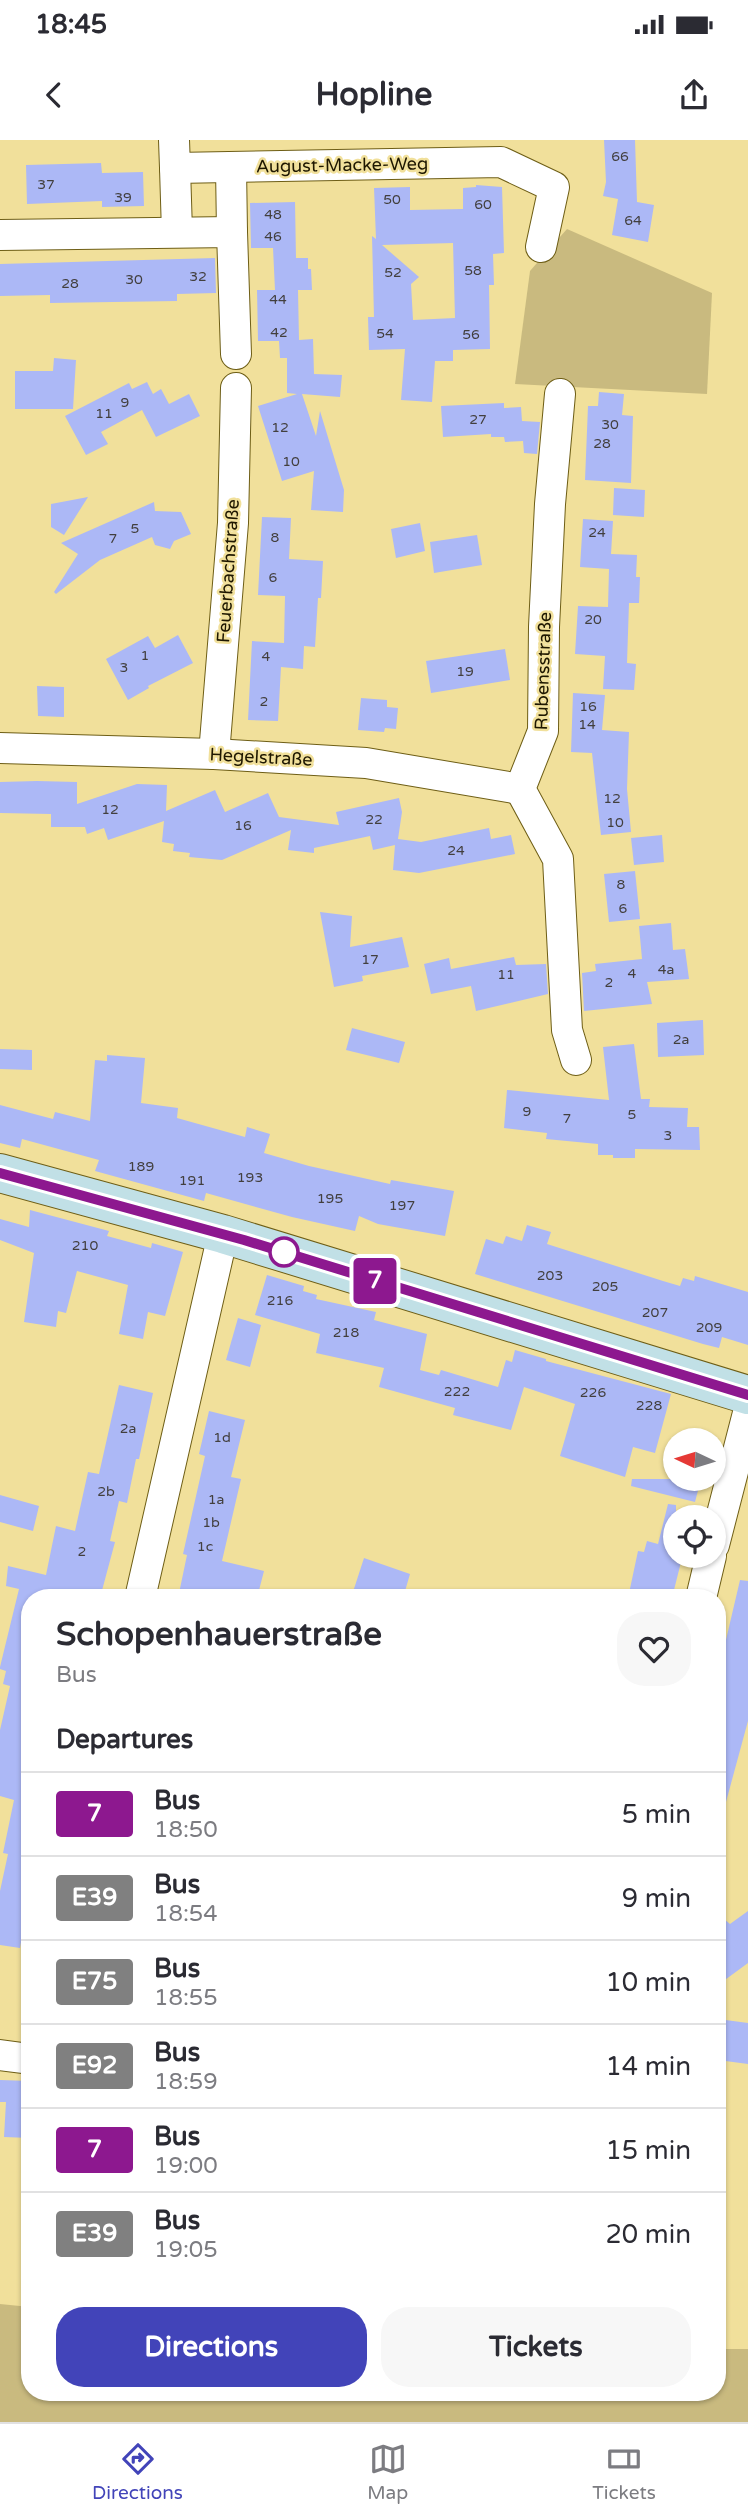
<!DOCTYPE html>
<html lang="en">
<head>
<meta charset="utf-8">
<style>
	:root { --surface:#fff; --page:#f7f7f7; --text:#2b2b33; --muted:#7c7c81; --line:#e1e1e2; --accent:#4244b9 }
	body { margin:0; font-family:"Varela Round",sans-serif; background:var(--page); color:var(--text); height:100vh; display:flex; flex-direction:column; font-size:26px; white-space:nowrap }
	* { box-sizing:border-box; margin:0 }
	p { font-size:23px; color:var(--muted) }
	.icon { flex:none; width:38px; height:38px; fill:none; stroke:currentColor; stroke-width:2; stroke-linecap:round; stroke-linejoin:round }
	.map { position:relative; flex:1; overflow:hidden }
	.panel { position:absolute; left:21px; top:1449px; width:705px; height:812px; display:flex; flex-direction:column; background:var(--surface); border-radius:28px; box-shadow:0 2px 5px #0004 }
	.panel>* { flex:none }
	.badge { padding:0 14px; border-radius:5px; font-size:24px; line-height:46px }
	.needle { width:46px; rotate:274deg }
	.buttons { position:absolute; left:663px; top:1288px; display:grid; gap:14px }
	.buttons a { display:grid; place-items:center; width:63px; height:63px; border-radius:50%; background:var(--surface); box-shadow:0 2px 5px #0004; font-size:35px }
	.map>.badge { position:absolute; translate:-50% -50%; box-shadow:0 0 0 4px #fff }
	h2 { padding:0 35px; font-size:26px; line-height:63px }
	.round { display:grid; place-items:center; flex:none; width:74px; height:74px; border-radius:28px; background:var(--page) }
	.headline { display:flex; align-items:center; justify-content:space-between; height:119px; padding:0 35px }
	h1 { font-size:33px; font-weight:700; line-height:52px }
	.cta { display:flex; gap:14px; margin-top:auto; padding:14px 35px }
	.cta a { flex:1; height:80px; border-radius:28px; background:var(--accent); color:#fff; font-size:28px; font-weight:700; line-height:80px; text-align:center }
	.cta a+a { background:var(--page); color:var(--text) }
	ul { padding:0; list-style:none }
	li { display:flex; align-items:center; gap:21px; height:84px; padding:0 35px; border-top:2px solid var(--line) }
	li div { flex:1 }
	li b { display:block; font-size:26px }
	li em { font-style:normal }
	li .badge { min-width:77px; font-weight:700; text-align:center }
	.status { display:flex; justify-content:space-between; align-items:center; height:49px; padding:0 35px; background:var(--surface); direction:ltr }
	.status svg { height:19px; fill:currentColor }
	header { display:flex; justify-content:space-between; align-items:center; height:91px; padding:0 35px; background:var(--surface); font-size:32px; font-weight:700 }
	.dock { display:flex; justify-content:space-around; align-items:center; height:98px; border-top:2px solid var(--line); background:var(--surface); font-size:19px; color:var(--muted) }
	.dock a { display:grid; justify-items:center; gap:4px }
	.dock .active { color:var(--accent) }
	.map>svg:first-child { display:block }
	.green { fill:#c9ba7f }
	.building { fill:#acb8f6; fill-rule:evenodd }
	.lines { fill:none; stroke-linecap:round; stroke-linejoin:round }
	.street-casing { stroke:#6e5e16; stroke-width:32 }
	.secondary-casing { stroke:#6e5e16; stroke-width:40 }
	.street { stroke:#fff; stroke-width:30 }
	.secondary { stroke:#c1e0e6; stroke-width:38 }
	.line-casing { stroke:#fff; stroke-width:16 }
	.line { stroke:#8d188f; stroke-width:10 }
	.stop-dot { fill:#fff; stroke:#8d188f; stroke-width:3.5 }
	.labels { text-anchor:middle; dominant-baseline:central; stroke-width:5; stroke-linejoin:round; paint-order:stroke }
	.number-label { font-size:14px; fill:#423f3e }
	.street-label { font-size:18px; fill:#1e1700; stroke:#f1e09b }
</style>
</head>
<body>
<div class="status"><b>18:45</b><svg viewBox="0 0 49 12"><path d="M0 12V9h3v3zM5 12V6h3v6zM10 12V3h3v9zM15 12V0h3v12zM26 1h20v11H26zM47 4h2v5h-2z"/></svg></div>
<header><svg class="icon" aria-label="back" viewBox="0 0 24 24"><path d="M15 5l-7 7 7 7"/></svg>Hopline<svg class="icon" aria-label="share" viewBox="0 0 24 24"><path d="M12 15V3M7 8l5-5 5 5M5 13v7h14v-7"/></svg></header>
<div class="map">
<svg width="748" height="2282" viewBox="0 0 748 2282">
	<rect width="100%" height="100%" fill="#f1e09b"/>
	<g class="green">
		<path d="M567 89 712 153 707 254 515 244 530 131Z"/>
		<path d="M0 2164 30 2167V2252H718V2209H748V2282H0Z"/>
	</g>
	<g class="building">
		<path d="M604 0H635L637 62 654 65 648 102 612 95 618 59 603 56 606 42Z"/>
		<path d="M101 23 102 33 143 32 144 66 102 67V61L27 64 26 25Z"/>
		<path d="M476 45 502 47 504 113 493 114 494 145H489L490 209 453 210V221H435L432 262 401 260 405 209 369 210 368 177H374L372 96 376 99 374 48 410 47V70L463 69V48L476 47ZM453 103 455 178 413 180 411 144 419 137 382 105Z"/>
		<path d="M295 62 296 118H308V129H311L312 150H298L299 200 313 199 314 234 342 235 340 257 302 254 316 296 320 271 344 350 343 372 311 370 314 331 282 341 258 266 297 254 287 253V218H280L279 201H258L257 150H275L273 108H251L250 63Z"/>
		<path d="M215 118 216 153 177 154V161L50 163V155L0 156V124Z"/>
		<path d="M54 218 76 220 73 269H15V231H53Z"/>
		<path d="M147 242 153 254 161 249 169 264 189 254 200 276 156 297 142 270 101 292 108 304 86 315 65 276 129 243 132 249Z"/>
		<path d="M599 252 624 254 622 275 633 276 631 343 585 340 588 266H598Z"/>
		<path d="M504 263V268L521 267 522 281 540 282 537 314 524 313 523 301 505 302 504 297H491V294L443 297 441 266Z"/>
		<path d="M614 348 645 350 644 377 613 375Z"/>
		<path d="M88 357 64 395 51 387V364Z"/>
		<path d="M154 362 155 371 181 372 191 394 174 401 170 409 155 405 152 397 100 420 56 454 54 452 78 414 61 403Z"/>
		<path d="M262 377 291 378 289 419 323 421 321 458H318L315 507 304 506 303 529 281 527 278 581 248 580 252 501 284 503 285 456 258 455Z"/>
		<path d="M583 379 613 381 611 414 637 415 636 437H640L639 463H629L627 523 636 524 634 550 603 549 605 516 575 514 578 466 608 467 609 429 580 427Z"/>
		<path d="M420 383 425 411 396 418 391 389Z"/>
		<path d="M477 395 482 425 434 433 430 402Z"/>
		<path d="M178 495 193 523 148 546 149 548 128 560 106 519 148 496 155 508Z"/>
		<path d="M505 509 510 540 431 553 426 521Z"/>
		<path d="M37 546 64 547V577L38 576Z"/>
		<path d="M573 553 605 555 602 590 629 592 627 649 631 692 601 695 592 613 571 612Z"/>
		<path d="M361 558 387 560V567L398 568 396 589 385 588 384 592 358 590Z"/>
		<path d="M37 641 77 642V664L137 644 167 645 166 671 215 650 225 672 268 653 279 677 339 685 336 672 399 658 402 672 398 699 421 702 489 688 491 699 511 695 515 714 419 733 393 730 395 705 373 710 370 696 314 708V713L288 710 291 690 222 720 189 717 190 713 173 711 174 704 162 702 164 681 108 700 104 688 87 694 85 687H51V674L0 673V642Z"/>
		<path d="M662 695 664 722 634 725 631 698Z"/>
		<path d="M635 731 640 779 609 782 604 734Z"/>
		<path d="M320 772 352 776 350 807 402 797 409 827 362 836 363 841 334 847Z"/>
		<path d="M671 783 673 810 685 809 689 839 647 842 652 864 584 871 582 833 596 831 595 824 642 819 639 786Z"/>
		<path d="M514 817 516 825 546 824 548 854 476 871 471 846 431 854 424 824 449 818 451 829Z"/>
		<path d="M703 880 704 915 658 917 657 883Z"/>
		<path d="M352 888 405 902 399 923 346 910Z"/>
		<path d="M634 904 641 959H650L649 967 688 968 687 987H699L700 1010 635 1009V1018H613V1015H598V1004L546 999 547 993 504 988 507 950 609 960 603 907Z"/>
		<path d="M0 909 32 910V930L0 929Z"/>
		<path d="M107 915 145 918 141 963 178 968 177 978 245 997 247 987 270 994 264 1013 309 1026 390 1044 391 1040 454 1051 445 1096 378 1084 359 1076 355 1091 292 1077 206 1053 204 1061 95 1031 99 1020 22 999 20 1008 0 1003V965L53 979 55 972 90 981 95 920 107 921Z"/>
		<path d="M30 1070 109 1091 107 1096 151 1108 152 1103 183 1112 165 1176 148 1172 143 1199 119 1194 128 1145 77 1131 66 1173 58 1171 56 1187 24 1182 34 1113 0 1100V1079L29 1087Z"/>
		<path d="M527 1085 551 1092 547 1104 663 1141 680 1146 683 1138 694 1141 695 1136 748 1152V1205L722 1197 719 1208 703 1204 475 1134 486 1099 503 1104 506 1096 522 1101Z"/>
		<path d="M267 1135 304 1146 303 1151 317 1155 316 1159 376 1172 374 1180 427 1194 420 1230 439 1235 441 1230 498 1247 506 1220 512 1222 515 1210 546 1219V1221L671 1254 655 1313 633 1307 625 1337 560 1316 575 1264 524 1247 511 1290 453 1275 455 1268 379 1247 384 1228 316 1213 320 1194 255 1175Z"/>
		<path d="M238 1178 261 1185 250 1227 226 1220Z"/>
		<path d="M119 1245 153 1253 139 1319H136L127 1363 119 1361 110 1401 115 1402 100 1458H30V1749L20 1808 0 1805V1751L8 1714 3 1713 14 1660 0 1656V1590L10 1546 3 1544 6 1531 0 1529V1527L19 1449 6 1446 8 1426 46 1435 56 1386 75 1391 88 1332 99 1334Z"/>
		<path d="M209 1271 245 1280 231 1337 241 1339 222 1421 264 1431 257 1458H178L187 1415 183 1414 205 1316 199 1314Z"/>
		<path d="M632 1339H701L695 1362 631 1346Z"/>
		<path d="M0 1355 39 1366 33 1391 0 1382Z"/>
		<path d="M668 1364 676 1365V1416H678L677 1420 681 1422 672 1458H628L638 1411 644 1412 647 1401 658 1404Z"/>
		<path d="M364 1418 410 1434 403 1458H351Z"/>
		<path d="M740 1440 748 1441V1581L723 1673 718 1672V1534Z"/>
		<path d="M748 1771V1823L718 1845V1774L730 1784Z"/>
		<path d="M718 1879 748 1883V1924L718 1920Z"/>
		<path d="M0 1940 30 1941V1998L4 1997 6 1962H0Z"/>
	</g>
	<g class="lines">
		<defs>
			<g id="street">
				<path d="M174 0 175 28"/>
				<path d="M231 27 232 92"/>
				<path d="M177 92 175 28 501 22 554 47 541 107"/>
				<path d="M0 95 232 92 236 214"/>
				<path d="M560 254 550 364 544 487 543 591 520 649 558 719 567 890 576 920"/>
				<path d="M0 608 214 614 366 623 520 649"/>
				<path d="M214 614 233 383 236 248"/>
				<path d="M714 1405 748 1273"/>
				<path d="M140 1458 223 1094"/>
				<path d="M701 1458 711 1416"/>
				<path d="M0 1915 30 1919"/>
			</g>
			<path id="secondary" d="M0 1033 223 1094 748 1255"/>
		</defs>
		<use href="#street" class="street-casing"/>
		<use href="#secondary" class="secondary-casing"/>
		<use href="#street" class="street"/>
		<use href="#secondary" class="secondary"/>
	</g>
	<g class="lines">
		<defs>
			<path id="line" d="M0 1033 244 1100 748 1255"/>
		</defs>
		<use href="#line" class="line-casing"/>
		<use href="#line" class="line"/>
	</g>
	<circle class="stop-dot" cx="284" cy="1112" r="14"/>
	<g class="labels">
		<g class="number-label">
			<text x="620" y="16">66</text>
			<text x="46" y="44">37</text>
			<text x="123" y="57">39</text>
			<text x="392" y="59">50</text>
			<text x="483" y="64">60</text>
			<text x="273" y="74">48</text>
			<text x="633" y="80">64</text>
			<text x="273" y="96">46</text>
			<text x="473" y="130">58</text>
			<text x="393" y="132">52</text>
			<text x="198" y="136">32</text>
			<text x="134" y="139">30</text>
			<text x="70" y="143">28</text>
			<text x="278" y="159">44</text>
			<text x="279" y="192">42</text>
			<text x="385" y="193">54</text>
			<text x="471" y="194">56</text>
			<text x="125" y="262">9</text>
			<text x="104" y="273">11</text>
			<text x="478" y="279">27</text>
			<text x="610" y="284">30</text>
			<text x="280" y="287">12</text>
			<text x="602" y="303">28</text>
			<text x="291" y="321">10</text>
			<text x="135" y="388">5</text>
			<text x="597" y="392">24</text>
			<text x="275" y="397">8</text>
			<text x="113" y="398">7</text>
			<text x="273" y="437">6</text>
			<text x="593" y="479">20</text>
			<text x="145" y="515">1</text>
			<text x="266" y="516">4</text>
			<text x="124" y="527">3</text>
			<text x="465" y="531">19</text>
			<text x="264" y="561">2</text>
			<text x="588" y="566">16</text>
			<text x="587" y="584">14</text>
			<text x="612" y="658">12</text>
			<text x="110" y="669">12</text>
			<text x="374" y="679">22</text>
			<text x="615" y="682">10</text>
			<text x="243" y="685">16</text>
			<text x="456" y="710">24</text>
			<text x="621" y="744">8</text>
			<text x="623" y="768">6</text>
			<text x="370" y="819">17</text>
			<text x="666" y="829">4a</text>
			<text x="632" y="833">4</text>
			<text x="506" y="834">11</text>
			<text x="609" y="842">2</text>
			<text x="681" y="899">2a</text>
			<text x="527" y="971">9</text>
			<text x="632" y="974">5</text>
			<text x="567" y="978">7</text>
			<text x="668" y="995">3</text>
			<text x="141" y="1026">189</text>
			<text x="250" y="1037">193</text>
			<text x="192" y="1040">191</text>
			<text x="330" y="1058">195</text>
			<text x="402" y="1065">197</text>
			<text x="85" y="1105">210</text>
			<text x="550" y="1135">203</text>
			<text x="605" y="1146">205</text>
			<text x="280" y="1160">216</text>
			<text x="655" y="1172">207</text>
			<text x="709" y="1187">209</text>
			<text x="346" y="1192">218</text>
			<text x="457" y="1251">222</text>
			<text x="593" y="1252">226</text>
			<text x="649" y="1265">228</text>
			<text x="128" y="1288">2a</text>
			<text x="222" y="1297">1d</text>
			<text x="106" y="1351">2b</text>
			<text x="216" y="1359">1a</text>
			<text x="211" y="1382">1b</text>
			<text x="205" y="1406">1c</text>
			<text x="82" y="1411">2</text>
		</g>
		<g class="street-label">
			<text transform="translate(342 25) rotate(-1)">August-Macke-Weg</text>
			<text transform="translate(228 431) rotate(-86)">Feuerbachstraße</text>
			<text transform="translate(543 531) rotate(-88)">Rubensstraße</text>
			<text transform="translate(261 617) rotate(3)">Hegelstraße</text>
		</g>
	</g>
</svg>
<div class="buttons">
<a><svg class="needle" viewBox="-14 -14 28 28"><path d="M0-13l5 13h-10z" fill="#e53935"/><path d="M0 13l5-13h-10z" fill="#7c7c81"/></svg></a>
<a><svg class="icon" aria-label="locate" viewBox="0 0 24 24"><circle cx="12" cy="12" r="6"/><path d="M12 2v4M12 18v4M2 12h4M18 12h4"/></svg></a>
</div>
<b class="badge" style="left:375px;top:1141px;background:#8d188f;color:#fff">7</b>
<section class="panel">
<div class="headline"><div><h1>Schopenhauerstraße</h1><p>Bus</p></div><a class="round"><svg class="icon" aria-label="heart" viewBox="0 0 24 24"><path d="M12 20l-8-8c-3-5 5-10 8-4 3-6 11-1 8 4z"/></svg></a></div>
<h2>Departures</h2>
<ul>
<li><span class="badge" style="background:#8d188f;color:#fff">7</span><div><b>Bus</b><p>18:50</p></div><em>5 min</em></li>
<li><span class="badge" style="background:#808080;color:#fff">E39</span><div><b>Bus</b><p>18:54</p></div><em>9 min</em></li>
<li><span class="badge" style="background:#808080;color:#fff">E75</span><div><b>Bus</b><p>18:55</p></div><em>10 min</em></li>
<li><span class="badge" style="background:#808080;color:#fff">E92</span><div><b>Bus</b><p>18:59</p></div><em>14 min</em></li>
<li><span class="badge" style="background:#8d188f;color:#fff">7</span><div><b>Bus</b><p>19:00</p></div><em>15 min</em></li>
<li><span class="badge" style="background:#808080;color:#fff">E39</span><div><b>Bus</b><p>19:05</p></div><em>20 min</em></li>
</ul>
<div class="cta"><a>Directions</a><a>Tickets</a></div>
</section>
</div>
<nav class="dock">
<a class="active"><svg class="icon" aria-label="directions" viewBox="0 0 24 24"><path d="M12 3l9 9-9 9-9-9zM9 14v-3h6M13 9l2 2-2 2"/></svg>Directions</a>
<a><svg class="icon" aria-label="map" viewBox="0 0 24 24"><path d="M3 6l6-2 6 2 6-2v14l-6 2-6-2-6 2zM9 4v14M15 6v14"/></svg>Map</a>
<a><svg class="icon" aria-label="tickets" viewBox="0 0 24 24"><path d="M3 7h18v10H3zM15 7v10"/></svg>Tickets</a>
</nav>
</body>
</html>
